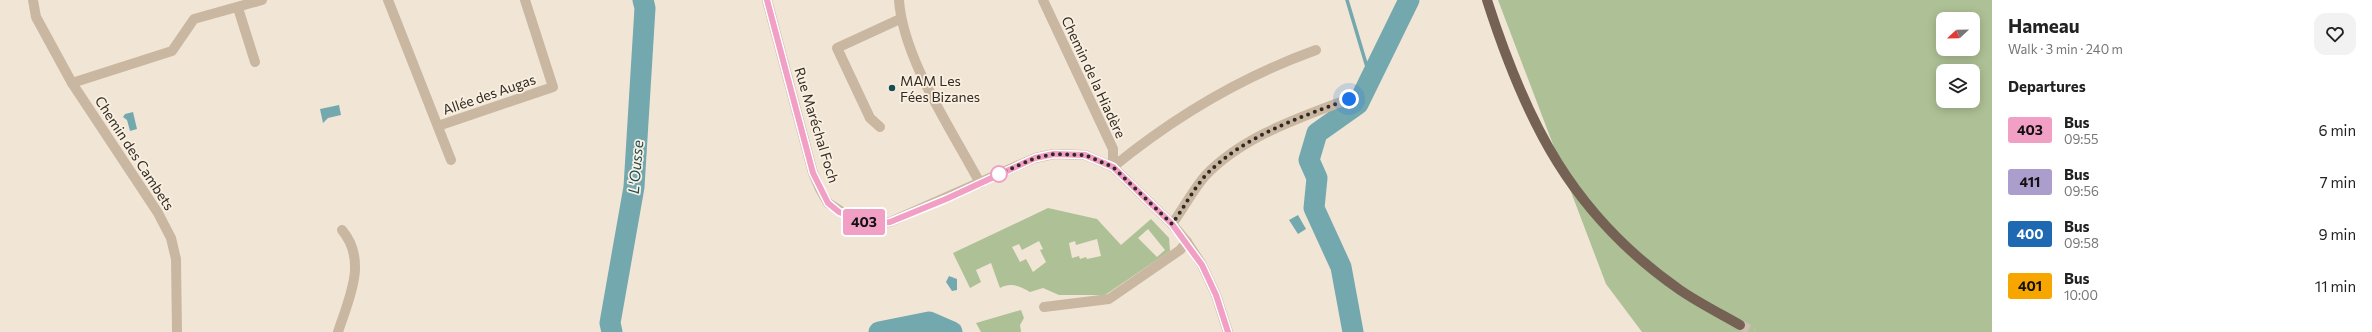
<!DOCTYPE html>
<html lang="en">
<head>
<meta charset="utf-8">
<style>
	:root { --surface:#fff; --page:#f2f2f2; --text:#222; --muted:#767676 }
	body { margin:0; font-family:Commissioner,sans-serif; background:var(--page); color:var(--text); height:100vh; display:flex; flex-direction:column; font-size:15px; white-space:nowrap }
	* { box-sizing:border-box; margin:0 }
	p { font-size:13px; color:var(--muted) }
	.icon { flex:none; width:22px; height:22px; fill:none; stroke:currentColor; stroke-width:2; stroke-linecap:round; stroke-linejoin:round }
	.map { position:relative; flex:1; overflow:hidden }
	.panel { display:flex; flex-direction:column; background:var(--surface); width:380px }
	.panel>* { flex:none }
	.badge { padding:0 8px; border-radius:3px; font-size:14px; line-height:26px }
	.needle { width:26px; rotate:248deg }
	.controls { position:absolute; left:1936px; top:12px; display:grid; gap:8px }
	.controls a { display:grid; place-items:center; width:44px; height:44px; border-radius:8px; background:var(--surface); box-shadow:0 2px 10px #0003; font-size:20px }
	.you { position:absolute; width:20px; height:20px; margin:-10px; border:3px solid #fff; border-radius:50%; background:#1a73e8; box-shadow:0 0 0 6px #1a73e833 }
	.map>.badge { position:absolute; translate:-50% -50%; box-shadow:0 0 0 2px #fff }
	h2 { padding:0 16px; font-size:15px; line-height:36px }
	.round { display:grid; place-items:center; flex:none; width:42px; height:42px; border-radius:12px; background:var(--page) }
	.head { display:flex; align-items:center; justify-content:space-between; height:68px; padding:0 16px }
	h1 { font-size:19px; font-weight:700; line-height:30px }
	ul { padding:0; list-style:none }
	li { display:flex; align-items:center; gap:12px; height:52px; padding:0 16px }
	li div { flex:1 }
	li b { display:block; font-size:15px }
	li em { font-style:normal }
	li .badge { min-width:44px; font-weight:700; text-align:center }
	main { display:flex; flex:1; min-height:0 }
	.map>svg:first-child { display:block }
	.green { fill:#aec095; fill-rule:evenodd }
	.water { fill:#73a8af }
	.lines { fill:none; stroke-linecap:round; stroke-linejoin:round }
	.stream { stroke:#73a8af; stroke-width:3.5 }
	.river { stroke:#73a8af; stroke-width:21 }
	.major-tunnel { stroke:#cbc0b2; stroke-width:10; stroke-dasharray:10 5; stroke-linecap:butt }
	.minor { stroke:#c9b7a1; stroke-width:10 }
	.major { stroke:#766254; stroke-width:10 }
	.line-casing { stroke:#fff; stroke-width:9 }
	.line { stroke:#f29fc5; stroke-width:6 }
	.walk { stroke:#332a24; stroke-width:4; stroke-dasharray:0 7.2 }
	.poi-dot { fill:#184d56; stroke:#f9f0e1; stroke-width:1.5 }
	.stop-dot { fill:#fff; stroke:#f29fc5; stroke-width:2 }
	.labels { text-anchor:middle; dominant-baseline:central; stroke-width:3.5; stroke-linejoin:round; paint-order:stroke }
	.street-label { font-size:14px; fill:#332a24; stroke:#f9f0e1 }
	.poi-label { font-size:14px; fill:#332a24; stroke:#f9f0e1; text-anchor:start }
	.water-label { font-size:15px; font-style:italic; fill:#184d56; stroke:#f9f0e1 }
</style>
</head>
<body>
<main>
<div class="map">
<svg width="1992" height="332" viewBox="0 0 1992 332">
	<rect width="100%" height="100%" fill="#f1e6d5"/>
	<g class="green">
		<path d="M1498 0H1992V332H1642L1606 284ZM1943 19H1973V49H1943ZM1943 71H1973V101H1943Z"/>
		<path d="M1048 208 1097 219 1121 245 1151 219 1169 238 1170 251 1105 295H1059L1043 288 1030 292C1020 286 1011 282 1000 288L991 263 976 270 981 282 970 288 953 253ZM1148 229 1165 250 1157 257 1138 238ZM1097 239 1101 256 1087 259 1086 257 1080 259 1079 256 1072 258 1069 243 1075 241 1076 245ZM1039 241 1043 249 1040 250 1046 262 1033 272 1026 259 1020 262 1012 247 1019 244 1022 250Z"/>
		<path d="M1021 310 1024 318 1020 325 1021 332H981L976 323Z"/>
	</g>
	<g class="water">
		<path d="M339 105 341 115 328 118 323 123 320 109Z"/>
		<path d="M133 112 137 129 130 131 127 120 123 117 125 114Z"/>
		<path d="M1298 215 1306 229 1298 234 1289 220Z"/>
		<path d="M949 276 957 279V290L952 291 946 282Z"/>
	</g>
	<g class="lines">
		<path class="stream" d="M1347 0 1370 77"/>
		<g class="river">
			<path d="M612 332 610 323 634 187 645 8 643 0"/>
			<path d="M879 332 929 322 952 332"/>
			<path d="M1353 332 1341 267 1314 208 1317 178 1309 160 1317 133 1358 104 1409 0"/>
		</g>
		<path class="major-tunnel" d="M1740 325 1754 332"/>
		<g class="minor">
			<path d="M33 0 36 17 72 83 158 213 171 238 176 259 177 332"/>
			<path d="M388 0 451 160"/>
			<path d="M767 0 813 173 820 189 828 203 853 219 871 224 890 222 1035 158 1054 154 1085 155 1113 167 1172 224 1187 242 1202 265 1216 295 1228 332"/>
			<path d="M899 0C903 59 952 130 980 183"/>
			<path d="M1043 0 1113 149V167"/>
			<path d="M238 8 255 62"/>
			<path d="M72 83 172 51 194 19 262 0"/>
			<path d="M438 126 553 87 525 0"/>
			<path d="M880 127 870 118 837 48 900 19"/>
			<path d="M1113 167C1174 117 1241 77 1316 50"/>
			<path d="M1172 224C1183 209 1193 190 1205 176 1243 136 1299 118 1349 99"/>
			<path d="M1044 307 1109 299 1180 250 1187 242"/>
			<path d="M338 332C349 298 368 261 342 230"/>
		</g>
		<path class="major" d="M1487 0C1526 122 1572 215 1680 290 1699 303 1721 314 1740 325"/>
	</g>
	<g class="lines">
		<defs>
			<path id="line" d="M767 0 813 173 828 203 839 212 871 224 890 222 946 199 1035 158 1054 154 1085 155 1113 167 1172 224 1202 265 1216 295 1228 332"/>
		</defs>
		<use href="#line" class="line-casing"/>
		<use href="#line" class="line"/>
		<path class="walk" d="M999 174 1035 158 1054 154 1085 155 1113 167 1172 224C1183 209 1193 190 1205 176 1243 136 1299 118 1349 99"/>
	</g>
	<circle class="poi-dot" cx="892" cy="88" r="4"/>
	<circle class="stop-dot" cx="999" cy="174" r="8"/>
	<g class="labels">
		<g class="street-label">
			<text transform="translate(1094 77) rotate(65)">Chemin de la Hiadère</text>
			<text transform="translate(489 94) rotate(-19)">Allée des Augas</text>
			<text transform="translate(817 125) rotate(73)">Rue Maréchal Foch</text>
			<text transform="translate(135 153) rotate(57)">Chemin des Cambets</text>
		</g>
		<g class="poi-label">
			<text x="900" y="80">MAM Les<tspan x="900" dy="16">Fées Bizanes</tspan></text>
		</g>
		<g class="water-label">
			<text transform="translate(635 167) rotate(-85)">L'Ousse</text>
		</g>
	</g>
</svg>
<div class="controls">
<a><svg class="needle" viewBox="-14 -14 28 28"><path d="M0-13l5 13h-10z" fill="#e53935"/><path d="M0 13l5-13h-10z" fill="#767676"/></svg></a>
<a><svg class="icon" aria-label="layers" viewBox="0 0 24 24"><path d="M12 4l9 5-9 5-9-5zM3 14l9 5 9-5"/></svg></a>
</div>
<div class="you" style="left:1349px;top:99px"></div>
<b class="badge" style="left:864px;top:222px;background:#f29fc5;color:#111">403</b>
</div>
<section class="panel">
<div class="head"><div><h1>Hameau</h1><p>Walk · 3 min · 240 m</p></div><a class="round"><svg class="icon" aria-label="heart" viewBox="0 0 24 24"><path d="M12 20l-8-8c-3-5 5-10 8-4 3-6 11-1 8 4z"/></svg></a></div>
<h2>Departures</h2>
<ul>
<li><span class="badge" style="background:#f29fc5;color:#111">403</span><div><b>Bus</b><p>09:55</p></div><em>6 min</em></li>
<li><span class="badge" style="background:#ab9ecd;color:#111">411</span><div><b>Bus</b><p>09:56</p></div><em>7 min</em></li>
<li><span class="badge" style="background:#1f69b2;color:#fff">400</span><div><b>Bus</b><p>09:58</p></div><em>9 min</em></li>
<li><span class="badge" style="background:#f7a600;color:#111">401</span><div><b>Bus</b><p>10:00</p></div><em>11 min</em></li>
</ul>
</section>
</main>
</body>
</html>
